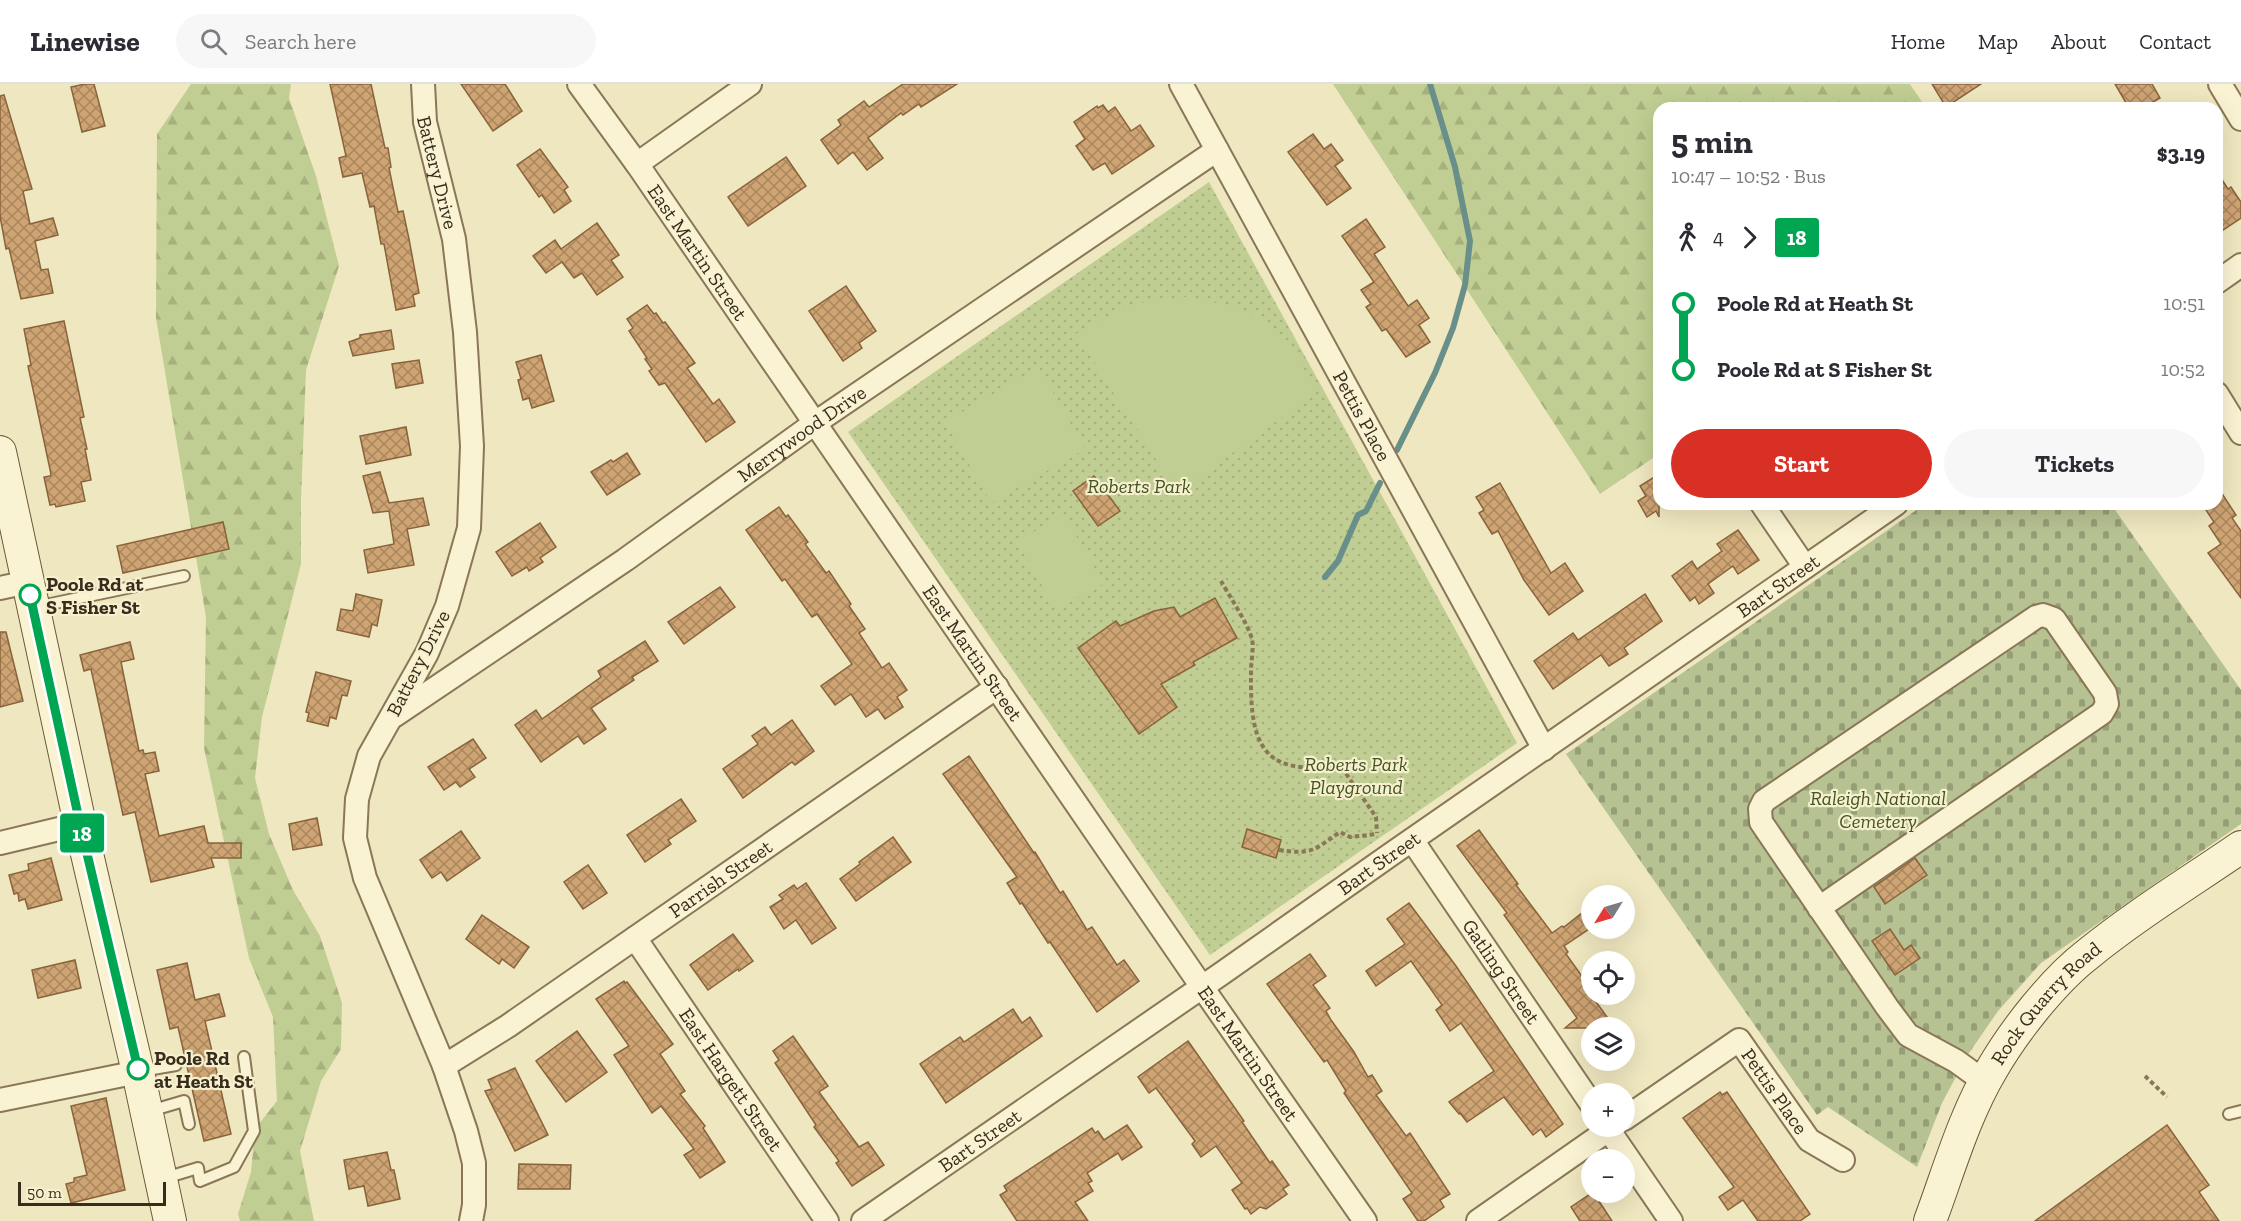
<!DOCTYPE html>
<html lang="en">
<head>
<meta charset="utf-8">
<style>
	:root { --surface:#fff; --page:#f7f7f7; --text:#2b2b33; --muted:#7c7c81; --line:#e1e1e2; --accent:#d93025 }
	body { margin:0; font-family:"Zilla Slab",serif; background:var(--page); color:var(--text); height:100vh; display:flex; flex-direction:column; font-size:22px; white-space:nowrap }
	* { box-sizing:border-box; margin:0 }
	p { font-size:20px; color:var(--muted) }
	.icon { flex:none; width:33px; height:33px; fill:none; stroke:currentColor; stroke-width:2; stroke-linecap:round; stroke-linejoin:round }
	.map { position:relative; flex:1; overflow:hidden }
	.drawer { position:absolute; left:1653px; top:18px; width:570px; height:408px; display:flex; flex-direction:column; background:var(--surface); border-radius:18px; box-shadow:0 6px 24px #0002 }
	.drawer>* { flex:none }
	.badge { padding:0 12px; border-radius:4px; font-size:21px; line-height:39px }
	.needle { width:39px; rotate:233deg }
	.controls { position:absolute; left:1581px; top:801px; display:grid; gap:12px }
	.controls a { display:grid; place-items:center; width:54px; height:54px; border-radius:50%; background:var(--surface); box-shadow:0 6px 24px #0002; font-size:30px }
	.scale { position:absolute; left:18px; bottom:15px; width:148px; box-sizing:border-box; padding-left:6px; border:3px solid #382d1c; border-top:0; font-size:16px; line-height:21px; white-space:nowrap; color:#382d1c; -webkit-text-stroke:4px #f7f0cf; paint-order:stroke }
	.map>.badge { position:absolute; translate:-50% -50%; box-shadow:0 0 0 3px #fff }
	.legs { display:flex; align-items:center; gap:9px; height:66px; padding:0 18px; font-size:20px }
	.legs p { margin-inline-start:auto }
	.overview { display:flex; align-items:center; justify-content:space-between; height:102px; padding:0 18px }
	h1 { font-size:33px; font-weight:700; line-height:45px }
	.cta { display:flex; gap:12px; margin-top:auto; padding:12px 18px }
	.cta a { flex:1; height:69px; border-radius:36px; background:var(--accent); color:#fff; font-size:24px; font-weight:700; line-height:69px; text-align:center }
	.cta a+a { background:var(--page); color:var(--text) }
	ul { padding:0 18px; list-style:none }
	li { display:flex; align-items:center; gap:21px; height:66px; font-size:22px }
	li i { display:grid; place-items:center; width:9px; height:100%; margin:0 8px; background:currentColor }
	li i::after { content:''; width:15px; height:15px; margin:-8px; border:4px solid; border-radius:50%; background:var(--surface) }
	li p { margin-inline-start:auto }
	li:first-child i { background:linear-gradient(#0000 50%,currentColor 0) }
	li:last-child i { background:linear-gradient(currentColor 50%,#0000 0) }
	header { display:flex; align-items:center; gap:36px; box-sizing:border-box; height:84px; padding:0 30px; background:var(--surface); border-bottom:2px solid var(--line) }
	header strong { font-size:28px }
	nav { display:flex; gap:33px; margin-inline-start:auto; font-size:21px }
	.search { width:420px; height:54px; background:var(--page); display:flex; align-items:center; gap:15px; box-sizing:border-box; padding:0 21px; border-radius:33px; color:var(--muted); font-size:22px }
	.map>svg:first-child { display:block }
	.forest { fill:url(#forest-firs) }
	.cemetery { fill:url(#cemetery-stones) }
	.park { fill:url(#park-dots) }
	.pitch { fill:#c0ce93 }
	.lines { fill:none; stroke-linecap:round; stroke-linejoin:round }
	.stream { stroke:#698f8a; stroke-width:6 }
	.building { fill:url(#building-cross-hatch); stroke:#89633c; stroke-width:1.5 }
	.service-casing { stroke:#897757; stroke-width:14 }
	.minor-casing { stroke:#897757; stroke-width:26 }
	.secondary-casing { stroke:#6a583a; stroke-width:34 }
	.path { stroke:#897757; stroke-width:4; stroke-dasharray:4.5 3; stroke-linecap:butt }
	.service { stroke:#faf3d3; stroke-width:10 }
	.minor { stroke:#faf3d3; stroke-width:22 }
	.secondary { stroke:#faf3d3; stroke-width:32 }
	.line-1-casing { stroke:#fff; stroke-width:14 }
	.line-1 { stroke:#00a651; stroke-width:9 }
	.stop-1-dot { fill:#fff; stroke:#00a651; stroke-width:3 }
	.labels { text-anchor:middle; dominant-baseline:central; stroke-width:4.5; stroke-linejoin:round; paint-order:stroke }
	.street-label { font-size:20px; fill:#382d1c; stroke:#f7f0cf }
	.park-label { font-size:20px; font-style:italic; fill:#425522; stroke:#f7f0cf }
	.stop-label { font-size:20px; font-weight:bold; fill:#382d1c; stroke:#f7f0cf; text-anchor:start }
</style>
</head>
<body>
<header>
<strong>Linewise</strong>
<div class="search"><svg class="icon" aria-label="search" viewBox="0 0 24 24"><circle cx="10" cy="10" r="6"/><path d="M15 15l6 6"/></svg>Search here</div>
<nav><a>Home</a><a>Map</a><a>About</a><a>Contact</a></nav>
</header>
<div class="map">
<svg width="2241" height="1137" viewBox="0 0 2241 1137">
	<defs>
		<pattern id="forest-firs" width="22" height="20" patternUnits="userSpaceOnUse" patternTransform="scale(1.5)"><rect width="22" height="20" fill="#c0ce93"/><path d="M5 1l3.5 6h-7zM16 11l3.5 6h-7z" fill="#a6b17e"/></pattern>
		<pattern id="cemetery-stones" width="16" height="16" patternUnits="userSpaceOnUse" patternTransform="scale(1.5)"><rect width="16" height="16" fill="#b7c293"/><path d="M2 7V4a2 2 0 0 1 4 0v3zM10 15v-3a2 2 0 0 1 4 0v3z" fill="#969e77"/></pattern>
		<pattern id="park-dots" width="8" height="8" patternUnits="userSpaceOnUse" patternTransform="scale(1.5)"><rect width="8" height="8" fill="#c0ce93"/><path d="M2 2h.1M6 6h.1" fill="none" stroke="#a6b17e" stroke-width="1.8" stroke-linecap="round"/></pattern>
		<pattern id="building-cross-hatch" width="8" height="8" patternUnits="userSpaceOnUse" patternTransform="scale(1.5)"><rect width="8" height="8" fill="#cfa473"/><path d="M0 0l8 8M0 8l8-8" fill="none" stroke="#a9865e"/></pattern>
	</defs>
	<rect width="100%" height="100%" fill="#efe7bf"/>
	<g class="forest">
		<path d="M191 0H291L289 14 316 92 339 182 306 286 301 416V480L262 633 255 694 269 750 293 806 320 852 342 919 341 965 321 997 300 1067 314 1137H240L238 1130 251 1088 255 1045 277 1017 273 933 249 874 204 664 206 533 156 234 157 50Z"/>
		<path d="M1333 0H1910L1926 24H1659V370L1600 410Z"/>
	</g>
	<path class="cemetery" d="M1925 420H2111L2241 606V740L2041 879 1998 927 1967 972 1942 1019 1917 1083 1828 1023 1817 1031 1566 670Z"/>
	<path class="park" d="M1209 98C1312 285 1415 471 1517 659L1210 871 848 348Z"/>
	<g class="pitch">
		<path d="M1185 213C1222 220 1260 225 1286 256 1298 271 1307 292 1317 308L1191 399 1167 393 1076 250 1119 226 1151 216Z"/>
		<path d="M1039 283 1085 365 991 419 945 338Z"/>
		<path d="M1064 431 1104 500 1055 525 1017 457Z"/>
	</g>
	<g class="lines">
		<g class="stream">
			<path d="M1397 366 1435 289 1453 244 1465 201 1470 157 1455 83 1430 0"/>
			<path d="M1325 493 1338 477 1358 431 1366 427 1380 399"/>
		</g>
	</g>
	<g class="building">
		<path d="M85 0H94L105 42 82 48 71 3Z"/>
		<path d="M330 0H371L385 64H388L391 83 389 84 398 128 403 127 409 155 419 209 413 211 415 222 396 226 384 160H381L374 122 370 123 362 89 343 93 339 74 346 72Z"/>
		<path d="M461 0H505L522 27 493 47Z"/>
		<path d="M903 0H957L921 23 919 20 903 31 901 29 868 54 883 74 867 86 853 68 838 80 821 56 841 41 838 36 864 17 869 23Z"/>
		<path d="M1932 0H1981L1946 23Z"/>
		<path d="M2115 0H2152L2160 14 2143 24H2129Z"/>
		<path d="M4 11 32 105 23 107 30 140 53 134 58 151 35 157 41 186 48 185 53 209 21 215 9 164 6 165 0 132V12Z"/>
		<path d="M1103 21 1108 28 1115 23 1131 47 1140 41 1154 62 1112 90 1105 79 1093 86 1076 62 1085 55 1074 38 1097 22 1098 24Z"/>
		<path d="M1313 50 1324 65 1331 60 1343 76 1335 82 1351 104 1327 121 1288 68Z"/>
		<path d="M540 65 568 103 564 106 571 117 554 129 542 111 539 113 517 81Z"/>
		<path d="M786 73 806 102 748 142 728 113Z"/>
		<path d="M2217 88 2228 105 2231 103 2241 118V134L2217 150Z"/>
		<path d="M1366 135 1385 163 1374 170 1408 222 1417 216 1429 234 1419 241 1430 258 1406 273 1386 245 1382 247 1366 223 1371 220 1361 206 1374 198 1342 152Z"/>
		<path d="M597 139 619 171 611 176 623 193 597 211 582 189 574 194 562 178 546 189 533 172 555 156 561 165Z"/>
		<path d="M846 202 876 247 859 259 862 264 843 277 809 227Z"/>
		<path d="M647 221 654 230 656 229 663 239 665 238 695 279 687 284 713 320 719 315 735 338 706 358 665 299 659 301 649 287 652 285 645 275 647 274 629 247 633 244 627 235Z"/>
		<path d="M64 237 84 333 80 334 87 365H85L91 396 81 398 85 417 56 423 55 420 50 421 44 393 50 392 51 390 28 282 31 281 24 245Z"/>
		<path d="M391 246 394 265 353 272 349 258 360 254V251Z"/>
		<path d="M541 271 554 317 532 324 529 314 523 316 518 296 521 295 516 278Z"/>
		<path d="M419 276 423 299 396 304 392 280Z"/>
		<path d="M406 343 411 371 366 380 360 352Z"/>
		<path d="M627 369 640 390 607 411 591 388 611 376 613 378Z"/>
		<path d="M380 388 389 419 423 414 429 441 407 445 414 481 368 489 364 466 394 460 389 427 373 429 363 392Z"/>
		<path d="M1659 390V433L1656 427 1647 433 1638 417 1646 412 1640 402Z"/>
		<path d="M1094 392 1120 427 1098 442 1073 407Z"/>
		<path d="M1500 399 1551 489 1565 479 1583 507 1549 531 1524 496 1498 447 1492 450 1479 429 1484 426 1476 413Z"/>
		<path d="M2217 402 2236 431 2232 434 2241 447V514L2208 469 2221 460 2209 442 2214 438 2202 420H2217Z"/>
		<path d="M779 423 786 433 788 431 808 458 805 460 826 489 829 487 851 520 849 522 865 545 859 549 882 584 889 579 907 606 897 613 903 623 885 635 878 625 866 633 851 610 835 621 821 602 852 580 817 530 812 533 785 495 782 497 746 446Z"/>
		<path d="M223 438 229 465 123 489 117 462Z"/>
		<path d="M540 439 556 463 540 474 543 478 529 487 527 483 512 492 496 468Z"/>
		<path d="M1738 446 1759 476 1738 490 1733 482 1708 500 1714 509 1699 520 1695 513 1690 517 1672 492 1692 477 1697 485 1722 467 1717 460Z"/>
		<path d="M720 503 735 523 684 560 668 538Z"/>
		<path d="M356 510 382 516 377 542 372 540 369 553 337 546 341 525 353 527Z"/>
		<path d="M1645 510 1662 537 1624 564 1628 570 1609 582 1601 571 1553 605 1534 577 1573 549 1578 556Z"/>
		<path d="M1215 514 1237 554 1193 578 1195 581 1161 600 1177 623 1139 650 1078 564 1116 537 1120 542 1154 527 1174 523 1180 533Z"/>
		<path d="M0 548H6L23 617 0 623Z"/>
		<path d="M645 557 658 577 632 593 634 596 591 624 606 645 584 660 578 652 541 678 515 641 536 626 542 635 601 593 598 587Z"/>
		<path d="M130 558 134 575 121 578 139 667 143 666 144 670 155 668 159 687 145 690 159 752 204 742 208 759H241V774H211L214 783 151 798 135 728 123 731 91 585 84 587 80 571Z"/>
		<path d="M316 588 351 597 347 612 342 611 336 635 330 633 328 642 307 637 309 629 306 628Z"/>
		<path d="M792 636 814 667 795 681 792 678 743 714 723 685 758 660 752 652 765 643 771 651Z"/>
		<path d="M473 655 486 674 469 685 475 693 460 703 456 698 444 706 428 683Z"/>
		<path d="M969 672 1034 769 1035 768 1060 809 1063 807 1087 846 1092 843 1117 881 1124 876 1139 897 1097 928 1050 858 1048 859 1022 819 1020 820 1007 799 1017 793 943 690Z"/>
		<path d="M681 715 696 737 668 756 671 760 645 778 627 751Z"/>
		<path d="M317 734 322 761 293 766 289 740Z"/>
		<path d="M1247 745 1281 756 1276 774 1242 763Z"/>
		<path d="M1479 746 1518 800 1516 801 1552 849 1562 842 1564 843 1592 821V843L1564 862 1568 868 1566 870 1589 902 1586 904 1615 944H1565L1577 934 1504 831 1507 829 1457 762Z"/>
		<path d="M461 747 480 774 447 797 441 788 432 794 420 776Z"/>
		<path d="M893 753 911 778 856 817 840 795 860 780 859 778Z"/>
		<path d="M51 774 62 816 28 825 25 815 19 817 18 809 14 810 9 791 29 786 28 780Z"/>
		<path d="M1915 774 1927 791 1885 820 1874 803Z"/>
		<path d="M588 781 607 809 583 825 564 798Z"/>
		<path d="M806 799 836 844 812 860 796 836 784 845 770 823 783 815 779 811 794 801 797 805Z"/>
		<path d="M1409 819 1456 882 1563 1040 1546 1053 1541 1045 1533 1051 1504 1013 1467 1038 1460 1029 1459 1030 1449 1018 1494 987 1461 939 1450 947 1436 926 1442 921 1411 877 1376 902 1366 887 1405 860 1387 835Z"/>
		<path d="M482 831 529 863 514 884 502 875 499 880 466 855Z"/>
		<path d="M1890 845 1904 866 1911 861 1920 874 1895 891 1872 857Z"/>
		<path d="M733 850 753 877 739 887 738 885 708 906 690 881Z"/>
		<path d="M1310 870 1326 892 1313 901 1330 924 1326 927 1331 936 1354 968 1368 993 1372 991 1382 1007 1376 1011 1406 1052 1410 1049 1450 1110 1440 1116 1444 1123 1424 1137H1418L1403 1115 1412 1109 1344 1009 1346 1007 1327 976 1324 978 1267 900Z"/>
		<path d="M75 876 81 904 38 914 32 886Z"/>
		<path d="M187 879 195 916 219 910 225 932 205 937 231 1050 204 1057 178 943 170 945 157 886Z"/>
		<path d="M624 897 625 899 627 898 673 960 660 970 685 1007 680 1010 705 1042 703 1044 725 1078 700 1094 684 1071 694 1065 661 1022 652 1029 614 971 629 962 596 915Z"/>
		<path d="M1013 925 1022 939 1030 933 1042 952 946 1019 920 980 960 953 964 958Z"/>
		<path d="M577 947 607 988 566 1018 536 977Z"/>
		<path d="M793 952 828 1002 819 1008 859 1063 868 1058 884 1081 852 1102 836 1079 839 1077 814 1043 816 1041 775 979 779 976 773 967Z"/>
		<path d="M1188 957 1244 1037 1242 1038 1270 1079 1272 1077 1289 1101 1283 1105 1287 1110 1266 1125 1260 1123 1251 1130 1247 1124 1245 1125 1232 1106 1242 1099 1216 1062 1201 1073 1192 1060 1195 1057 1156 1004 1149 1009 1138 993Z"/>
		<path d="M515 984 548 1051 515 1067 485 1007 492 1005 488 996Z"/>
		<path d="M1720 1008 1722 1011 1727 1008 1810 1130 1800 1137H1758L1743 1116 1728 1126 1719 1113 1734 1103 1683 1034Z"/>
		<path d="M106 1014 125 1106 71 1119 66 1100 74 1098V1094L87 1091 71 1022Z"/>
		<path d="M1127 1041 1142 1063 1122 1076 1118 1069 1087 1089 1092 1097 1088 1099 1093 1107 1075 1118 1088 1137H1017L1000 1111 1007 1107 1004 1102 1092 1044 1095 1049 1098 1047 1104 1056Z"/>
		<path d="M2167 1041 2209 1101 2199 1108 2219 1137H2035Z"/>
		<path d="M387 1068 391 1086H394L400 1115 368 1122 364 1102 349 1105 344 1076Z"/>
		<path d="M519 1080 571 1081 570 1105H518Z"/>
		<path d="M1593 1108 1612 1137H1580L1571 1123Z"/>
	</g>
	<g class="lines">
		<defs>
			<g id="service">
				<path d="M36 523 184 492"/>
				<path d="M141 987 176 981"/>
				<path d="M150 1027 184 1017 189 1040"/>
				<path d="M2229 1030 2241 1027"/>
				<path d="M165 1094 198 1084 200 1097 234 1083 254 1047 244 973"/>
			</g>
			<g id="minor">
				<path id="s1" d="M423 0 425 38 454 155 465 248 472 362 469 444 447 522 427 569 369 672 357 715 355 754 365 794 444 982 466 1047 474 1079V1121L471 1137"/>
				<path id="s2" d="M579 0 637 80 1202 903 1365 1137"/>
				<path id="s3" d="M1181 0 1544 665"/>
				<path d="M2220 0 2241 35"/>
				<path d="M637 80 750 0"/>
				<path d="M2217 198 2241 181"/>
				<path d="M2217 310 2241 349"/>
				<path d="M1762 420 1805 483"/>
				<path d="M0 504 28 498"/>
				<path id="s4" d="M394 632 625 476 815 339 1217 66"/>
				<path id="s5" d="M1412 756 1592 1021"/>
				<path d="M0 759 80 740"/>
				<path d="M1819 824 2102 629 2107 620 2105 609 2054 535 2043 531 2036 533 1764 717 1760 725 1761 738 1887 923 1908 951 1956 977 1985 998"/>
				<path id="s6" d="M635 854 827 1137"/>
				<path id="s7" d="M444 982 508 942 997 603"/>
				<path d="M0 1016 138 988"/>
				<path id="s8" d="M1624 1035 1739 956 1809 1056 1843 1076"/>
				<path d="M1606 1042 1671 1137"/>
				<path id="s9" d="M863 1137 1221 890 1390 771 1896 420"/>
				<path d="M1478 1137 1614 1042"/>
			</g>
			<g id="secondary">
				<path d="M0 368 80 740 138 988 170 1137"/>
				<path id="s10" d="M1930 1137C1949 1086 1964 1032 1992 985 2014 947 2053 897 2088 870 2136 831 2190 798 2241 763"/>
			</g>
		</defs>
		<use href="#service" class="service-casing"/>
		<use href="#minor" class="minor-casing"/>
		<use href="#secondary" class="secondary-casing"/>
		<g class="path">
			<path d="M1221 497C1230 513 1247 538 1252 555 1254 564 1251 577 1251 587 1250 657 1259 694 1340 681L1376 733 1377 749"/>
			<path d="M1279 766C1312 771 1314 766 1340 748L1350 753 1377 750"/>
			<path d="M2145 992 2167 1013"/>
		</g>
		<use href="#service" class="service"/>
		<use href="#minor" class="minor"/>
		<use href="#secondary" class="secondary"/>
	</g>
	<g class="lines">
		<defs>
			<path id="line-1" d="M30 511 80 740 138 985"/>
		</defs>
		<use href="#line-1" class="line-1-casing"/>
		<use href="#line-1" class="line-1"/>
	</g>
	<g class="stop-1-dot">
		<circle cx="30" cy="511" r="10"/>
		<circle cx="138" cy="985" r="10"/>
	</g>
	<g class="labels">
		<g class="street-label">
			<text stroke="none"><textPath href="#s1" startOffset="90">Battery Drive</textPath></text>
			<text stroke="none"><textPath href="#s2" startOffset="206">East Martin Street</textPath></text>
			<text stroke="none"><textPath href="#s3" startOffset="378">Pettis Place</textPath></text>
			<text stroke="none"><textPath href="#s4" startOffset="496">Merrywood Drive</textPath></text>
			<text stroke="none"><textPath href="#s9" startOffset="1114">Bart Street</textPath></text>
			<text stroke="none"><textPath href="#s2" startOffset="692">East Martin Street</textPath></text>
			<text transform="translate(418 579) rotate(-63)">Battery Drive</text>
			<text stroke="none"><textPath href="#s9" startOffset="628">Bart Street</textPath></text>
			<text stroke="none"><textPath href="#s7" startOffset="334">Parrish Street</textPath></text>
			<text stroke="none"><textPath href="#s5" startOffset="159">Gatling Street</textPath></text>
			<text stroke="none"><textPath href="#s10" startOffset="250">Rock Quarry Road</textPath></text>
			<text stroke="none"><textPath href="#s2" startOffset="1178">East Martin Street</textPath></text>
			<text stroke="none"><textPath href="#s6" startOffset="171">East Hargett Street</textPath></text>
			<text stroke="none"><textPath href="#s8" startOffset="202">Pettis Place</textPath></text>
			<text stroke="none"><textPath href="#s9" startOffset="142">Bart Street</textPath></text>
		</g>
		<g class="park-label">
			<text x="1139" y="402">Roberts Park</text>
			<text x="1356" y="680">Roberts Park<tspan x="1356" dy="23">Playground</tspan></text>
			<text x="1878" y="714">Raleigh National<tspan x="1878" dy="23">Cemetery</tspan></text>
		</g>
		<g class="stop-label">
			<text x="46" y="500">Poole Rd at<tspan x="46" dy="23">S Fisher St</tspan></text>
			<text x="154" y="974">Poole Rd<tspan x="154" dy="23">at Heath St</tspan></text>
		</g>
	</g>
</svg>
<div class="controls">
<a><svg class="needle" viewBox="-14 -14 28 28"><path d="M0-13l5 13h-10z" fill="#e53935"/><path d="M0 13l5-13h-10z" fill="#7c7c81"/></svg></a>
<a><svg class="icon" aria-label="locate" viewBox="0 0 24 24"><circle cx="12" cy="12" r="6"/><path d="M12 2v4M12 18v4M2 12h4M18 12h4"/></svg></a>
<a><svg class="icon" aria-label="layers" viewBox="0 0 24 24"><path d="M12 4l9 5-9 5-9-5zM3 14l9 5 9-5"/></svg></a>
<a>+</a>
<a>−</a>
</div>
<div class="scale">50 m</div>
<b class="badge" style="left:82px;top:749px;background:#00a651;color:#fff">18</b>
<section class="drawer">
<div class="overview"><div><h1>5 min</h1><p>10:47 – 10:52 · Bus</p></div><b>$3.19</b></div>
<div class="legs"><svg class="icon" aria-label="walk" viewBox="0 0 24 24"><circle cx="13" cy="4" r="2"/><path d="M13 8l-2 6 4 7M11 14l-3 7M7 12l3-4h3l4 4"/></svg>4<svg class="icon" aria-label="forward" viewBox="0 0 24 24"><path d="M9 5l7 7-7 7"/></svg><b class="badge" style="background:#00a651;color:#fff">18</b></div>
<ul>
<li><i style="color:#00a651"></i><b>Poole Rd at Heath St</b><p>10:51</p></li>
<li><i style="color:#00a651"></i><b>Poole Rd at S Fisher St</b><p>10:52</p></li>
</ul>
<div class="cta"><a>Start</a><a>Tickets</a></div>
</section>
</div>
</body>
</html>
